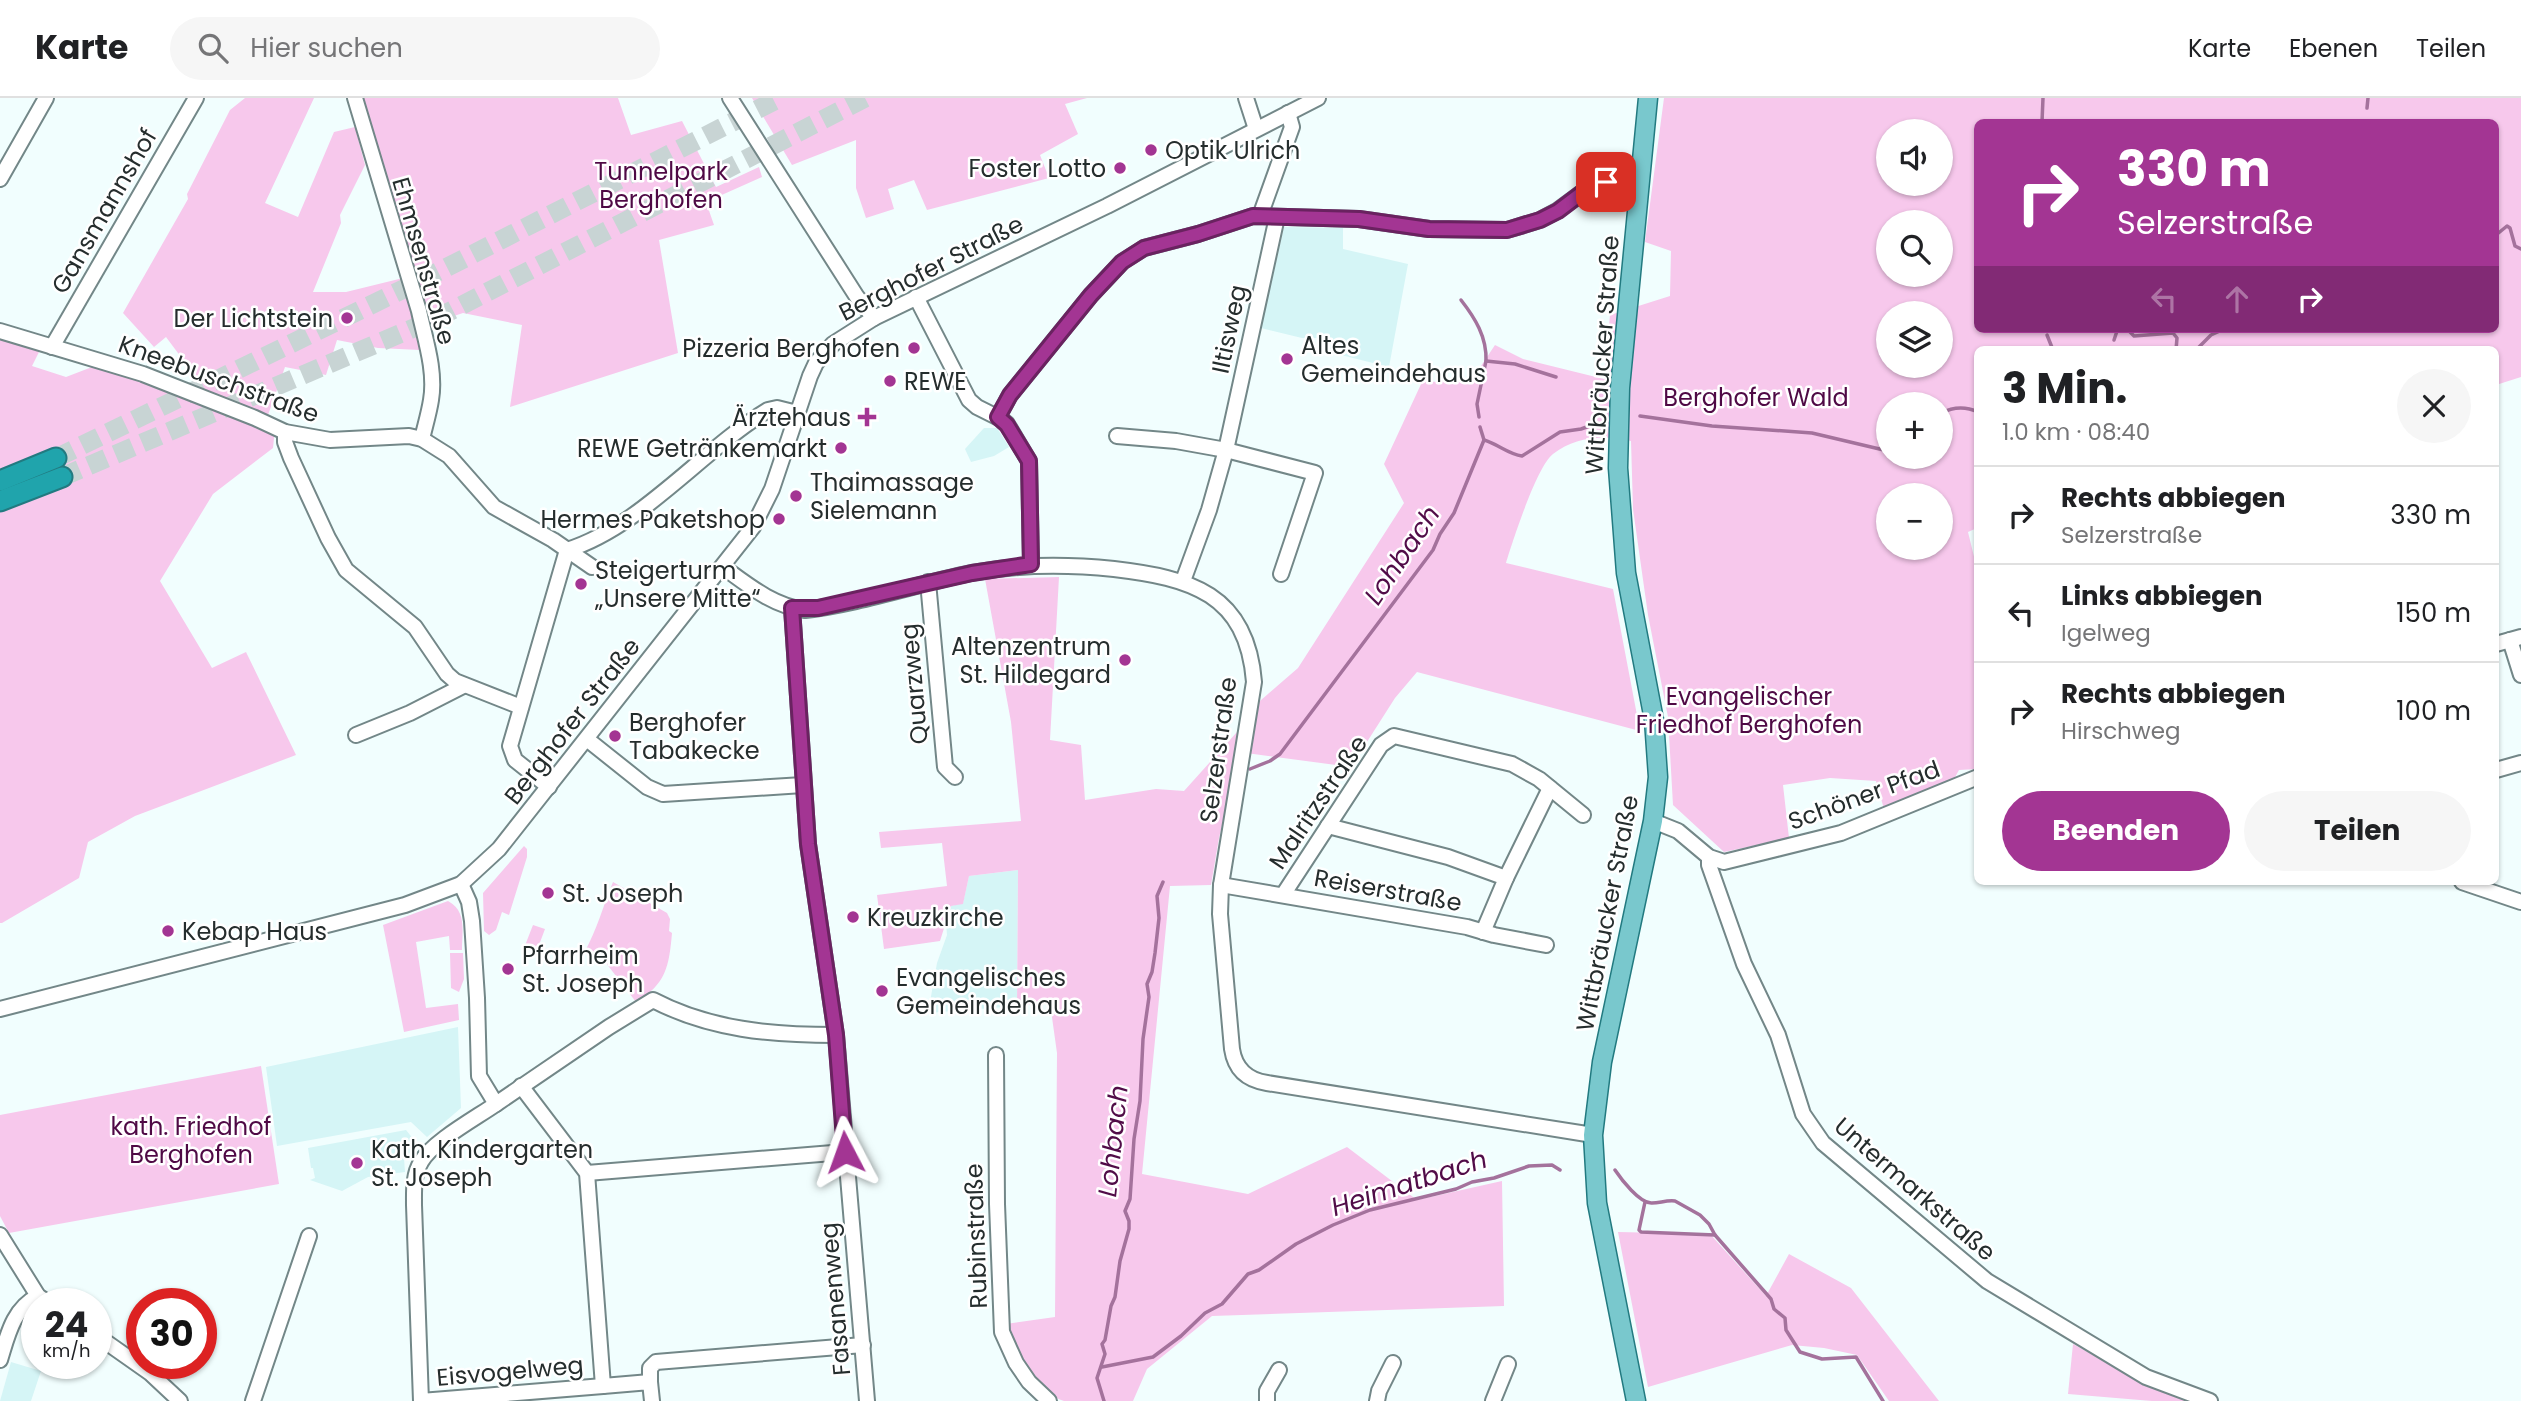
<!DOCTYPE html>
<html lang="de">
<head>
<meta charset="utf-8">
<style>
  :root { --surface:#fff; --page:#f6f6f6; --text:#202124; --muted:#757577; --line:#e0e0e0; --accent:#a33593 }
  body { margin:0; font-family:Poppins,sans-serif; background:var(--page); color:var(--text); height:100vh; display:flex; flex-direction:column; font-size:26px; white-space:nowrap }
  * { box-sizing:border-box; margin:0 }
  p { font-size:23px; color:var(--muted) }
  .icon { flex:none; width:38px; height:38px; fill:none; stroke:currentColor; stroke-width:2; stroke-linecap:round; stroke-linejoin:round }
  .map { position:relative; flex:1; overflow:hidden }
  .panel { position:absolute; left:1974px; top:248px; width:525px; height:539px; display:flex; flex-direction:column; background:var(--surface); border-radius:10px; box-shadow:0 2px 5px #0004 }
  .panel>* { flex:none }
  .guide { position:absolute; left:1974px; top:21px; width:525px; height:214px; border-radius:10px; box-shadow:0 2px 5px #0004; background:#a33593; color:#fff; overflow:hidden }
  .buttons { position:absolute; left:1876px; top:21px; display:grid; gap:14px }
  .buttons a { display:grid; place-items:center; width:77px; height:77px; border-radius:50%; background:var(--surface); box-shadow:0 2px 5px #0004; font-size:35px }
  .speed { position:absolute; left:21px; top:1190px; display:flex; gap:14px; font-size:35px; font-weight:700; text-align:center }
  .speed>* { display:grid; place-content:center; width:91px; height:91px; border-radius:50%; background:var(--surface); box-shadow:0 2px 5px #0004; line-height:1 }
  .speed small { font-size:18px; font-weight:400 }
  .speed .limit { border:10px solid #d22; background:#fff; color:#111 }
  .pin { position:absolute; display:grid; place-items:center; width:60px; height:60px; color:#fff; margin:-30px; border-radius:14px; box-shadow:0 4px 10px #0006 }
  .me { position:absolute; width:77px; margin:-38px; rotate:356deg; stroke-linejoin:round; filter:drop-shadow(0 0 5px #0008) }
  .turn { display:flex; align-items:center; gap:24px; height:147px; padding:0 28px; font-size:32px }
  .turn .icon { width:91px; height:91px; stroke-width:2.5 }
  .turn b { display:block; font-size:49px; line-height:60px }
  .lanes { display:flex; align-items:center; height:66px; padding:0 28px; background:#0003; justify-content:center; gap:35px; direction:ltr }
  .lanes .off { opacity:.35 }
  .round { display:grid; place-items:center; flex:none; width:74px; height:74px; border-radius:37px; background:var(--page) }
  .headline { display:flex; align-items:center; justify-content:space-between; height:119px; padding:0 28px }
  h1 { font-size:42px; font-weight:700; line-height:52px }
  .action { display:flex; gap:14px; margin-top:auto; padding:14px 28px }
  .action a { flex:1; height:80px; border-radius:42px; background:var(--accent); color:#fff; font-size:28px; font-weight:700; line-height:80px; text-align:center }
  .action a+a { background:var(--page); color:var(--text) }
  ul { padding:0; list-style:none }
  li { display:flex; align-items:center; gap:21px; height:98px; padding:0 28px; border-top:2px solid var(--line) }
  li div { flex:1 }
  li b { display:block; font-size:26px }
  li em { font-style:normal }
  header { display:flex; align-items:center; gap:42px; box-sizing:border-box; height:98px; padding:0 35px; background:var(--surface); border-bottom:2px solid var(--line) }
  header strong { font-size:33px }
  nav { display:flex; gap:38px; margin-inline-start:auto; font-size:24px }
  .search { width:490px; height:63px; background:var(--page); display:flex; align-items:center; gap:18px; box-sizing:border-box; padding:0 24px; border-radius:38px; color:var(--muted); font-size:26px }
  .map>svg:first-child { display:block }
  .built { fill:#d5f5f6 }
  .green { fill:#f7c8ec; fill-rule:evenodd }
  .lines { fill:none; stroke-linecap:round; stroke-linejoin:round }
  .stream { stroke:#a4729c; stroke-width:3.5 }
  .highway-tunnel { stroke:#c8d4d4; stroke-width:19; stroke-dasharray:19 10; stroke-linecap:butt }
  .minor-casing { stroke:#738788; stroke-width:18 }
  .major-casing { stroke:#227a80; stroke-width:21 }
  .highway-casing { stroke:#227a80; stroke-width:23 }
  .minor { stroke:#fff; stroke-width:14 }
  .major { stroke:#79c8cd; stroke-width:18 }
  .highway { stroke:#20a4ac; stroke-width:19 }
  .route-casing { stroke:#6a2260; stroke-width:18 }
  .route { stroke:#a33593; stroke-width:12 }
  .poi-dot { fill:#a33593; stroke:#fff; stroke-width:2.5 }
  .labels { text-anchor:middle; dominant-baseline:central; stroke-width:5; stroke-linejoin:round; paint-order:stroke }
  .poi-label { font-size:24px; fill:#252d2d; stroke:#fff; text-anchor:start }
  .park-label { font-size:24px; fill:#4f0945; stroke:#fff }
  .street-label { font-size:24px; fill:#252d2d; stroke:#fff }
  .water-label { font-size:26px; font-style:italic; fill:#510c48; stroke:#fff }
</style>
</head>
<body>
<header>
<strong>Karte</strong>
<div class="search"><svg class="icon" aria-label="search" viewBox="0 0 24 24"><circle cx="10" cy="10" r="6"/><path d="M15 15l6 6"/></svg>Hier suchen</div>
<nav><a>Karte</a><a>Ebenen</a><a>Teilen</a></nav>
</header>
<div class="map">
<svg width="2521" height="1303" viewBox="0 0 2521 1303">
  <rect width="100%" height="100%" fill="#f1fefe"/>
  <!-- built -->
  <g class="built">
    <path d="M1284,129L1343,130V151L1408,166L1389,269L1321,252L1323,240H1302L1261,230Z"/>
    <path d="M984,330H997L1009,349L994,358L971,364L965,351Z"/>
    <path d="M1018,772L1017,908L928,915L937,865L947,837L946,824L951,808L963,805L969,778Z"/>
    <path d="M458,929L461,1010L427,1039L411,1024L277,1048L266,969Z"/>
    <path d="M406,1032L418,1047L404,1060L405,1074L368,1079L342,1093L310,1082L315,1080L313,1070H311L308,1050Z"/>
    <path d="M11,1264L41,1273L31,1303H0Z"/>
  </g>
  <!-- green -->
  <g class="green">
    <path d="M245,0H314L265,105L298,119L334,34L355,29L365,67L340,117L341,125L313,194H346L403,180L420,252L378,250L337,242L326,277L285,269L268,317L257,318L275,331L273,350L213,396L160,483L212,570L246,554L296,657L135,718L88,744L79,780L2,825H0V233L43,246L32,268L66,279L105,264L213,302L166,239L154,249L123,215L188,101L187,96L230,12Z"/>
    <path d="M363,0H618L631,37L682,23L716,89L759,69L762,79L706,104L714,127L659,142L678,255L510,309L522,227L463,215L424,228Z"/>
    <path d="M752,0H1087L1065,6L1078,36L1040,57L1049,80L927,112L914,82L888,91L894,111L866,120L856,90V42L792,67Z"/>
    <path d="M1664,0H2521V279L2496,287V252H1978L1977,430L1968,434L1978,475L1977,671L1959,672L1954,681L1884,711L1876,683L1830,680L1783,687L1789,740L1724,754L1673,707L1668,619L1648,517L1633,411L1631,343C1604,337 1576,338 1553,356C1537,368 1513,442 1506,465L1613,491L1640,633L1417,574L1395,600L1351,669L1246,655L1253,609L1298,570L1404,405L1384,366L1422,284L1471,283L1495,247L1523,261L1604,281L1610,217L1670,198L1671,153L1645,144ZM1978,24H2496V231H1978ZM1888,33H1941V86H1888ZM1888,124H1941V177H1888ZM1888,215H1941V268H1888ZM1888,306H1941V359H1888ZM1888,397H1941V450H1888Z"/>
    <path d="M1059,479L1050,642L1081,647L1085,702L1156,691L1184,693L1246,624L1219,740L1211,787L1170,788L1142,1076L1248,1096L1347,1049L1417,1102L1502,1083L1504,1208L1212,1218L1147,1271L1133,1303H1064C1033,1293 1017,1253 1006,1226L1055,1219L1057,955L1050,905L1017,908L1018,772L969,778L963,806L951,808L940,843L884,851L877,797L947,788L942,745L881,750L879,734L1021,723L1011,624L985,481Z"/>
    <path d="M524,748L527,751V759L509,817L502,814L496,832L489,837L484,833L483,795Z"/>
    <path d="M613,784L667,815L670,821L669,833L672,835C669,869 666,886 636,904L606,865L584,855C597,832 603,808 613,784Z"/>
    <path d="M448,803C467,813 462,833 462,852H450L449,838L416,844L426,910L458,906L459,922L404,934L383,827Z"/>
    <path d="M533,827L545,831L539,847L531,853L524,850Z"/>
    <path d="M450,855H463L464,881L459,894L451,890Z"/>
    <path d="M261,968L279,1086L9,1135L0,1118V1017Z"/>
    <path d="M1618,1134L1710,1136L1766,1198L1789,1156L1851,1190L1939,1303H1889L1857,1257L1824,1250L1792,1247L1648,1289Z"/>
    <path d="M2073,1246L2155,1291L2188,1303H2152L2068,1296Z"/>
  </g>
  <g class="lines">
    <!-- stream -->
    <g class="stream">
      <path d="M2367,10L2368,0"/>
      <path d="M2042,24L2043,0"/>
      <path d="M2496,137L2507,128L2510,130L2515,148L2521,151"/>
      <path d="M1461,202C1475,220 1487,239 1486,263"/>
      <path d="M2127,231L2134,238L2173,235L2177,240L2176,252"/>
      <path d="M2047,237L2053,252"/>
      <path d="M2114,242L2117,233L2121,231"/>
      <path d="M2109,252L2111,250"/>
      <path d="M2196,252L2211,237L2224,231"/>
      <path d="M1941,315C1953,309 1965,308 1978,314"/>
      <path d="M1640,318L1712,328L1812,335L1888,353"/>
      <path d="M1479,319L1477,306L1486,263L1515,266L1556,279"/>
      <path d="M1480,329L1484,342"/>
      <path d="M1250,671L1270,663L1280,656L1433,452L1440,436L1454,415L1484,342C1498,346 1508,356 1522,358L1560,334L1581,331L1598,325"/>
      <path d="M1615,1072C1621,1081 1640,1106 1652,1105C1660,1105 1666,1102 1675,1103L1700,1117L1709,1126L1715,1137L1771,1201L1774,1211L1785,1220L1786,1232L1800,1254L1822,1261L1856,1259L1883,1303"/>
      <path d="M1645,1104L1639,1132L1641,1134L1715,1137"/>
      <path d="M1102,1269L1153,1259L1181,1238L1205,1215L1222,1206L1248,1176L1259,1172L1296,1146L1333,1127L1370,1112L1456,1091L1472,1084L1494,1080L1529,1068L1552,1067L1560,1072"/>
      <path d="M1104,1303L1097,1280L1105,1256L1102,1246L1105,1242L1111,1208L1115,1199L1120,1163L1129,1131V1123L1125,1113L1130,1101L1134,1041L1140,1003L1143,941L1149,899L1147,886L1152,874L1155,855L1159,820L1157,798L1163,784"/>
    </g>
    <!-- highway-tunnel -->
    <g class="highway-tunnel">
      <path d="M56,360L418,184L780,0"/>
      <path d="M62,379L435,221L865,0"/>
    </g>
    <!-- minor casing -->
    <g class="minor-casing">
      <g id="minor">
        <path d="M355,0L419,213C425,241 436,273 431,302C429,315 425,328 422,341"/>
        <path d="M730,0L857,199L874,220"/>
        <path d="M1246,0L1256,31"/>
        <path d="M0,81L46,0"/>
        <path d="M1260,118L1292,29L1288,15"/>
        <path d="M916,199L969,302L977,309L1001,321L1007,326L1029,363L1031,466"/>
        <path d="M0,233L143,276L255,320L285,334L330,342L409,338L422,341L449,358L494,409L553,442L592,469"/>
        <path d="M52,249L196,0"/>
        <path d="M998,319L1010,297L1091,197L1122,164L1144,150L1198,136L1253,118L1359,121L1429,131L1507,132L1540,122L1557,113L1591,88L1607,84L1639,87"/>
        <path d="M285,334V344L291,360L328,440L346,472L415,529L447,576L455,583L521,609"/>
        <path d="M1117,338L1176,343L1226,352L1315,375L1281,476"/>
        <path d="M723,469C748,487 773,508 805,512C858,506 917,486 971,475C1019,466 1065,466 1114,471C1190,480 1247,495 1254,584L1221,787L1220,816L1232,951C1235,971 1247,982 1267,985L1593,1037"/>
        <path d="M1183,483L1209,412L1226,352L1277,119"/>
        <path d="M928,484L945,669L955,679"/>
        <path d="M792,510L808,746L836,937L867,1303"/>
        <path d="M2510,542L2521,577"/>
        <path d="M2496,546L2521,539"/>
        <path d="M356,637L410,615L463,588"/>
        <path d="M588,642L647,689L663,696L803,687"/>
        <path d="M2496,672L2521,665"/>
        <path d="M549,689L515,662L510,648L567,452C641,429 702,352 768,312L777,310L797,315"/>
        <path d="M1653,723L1678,733L1709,759L1724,764L1841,735L1978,679"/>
        <path d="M1328,728L1448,759L1506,780"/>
        <path d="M1709,759V767L1744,866L1778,937L1803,1016L1823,1045L1987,1183L2146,1279L2210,1303"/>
        <path d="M2462,784L2521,804"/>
        <path d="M461,786L469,804L472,823L477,900L479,978L496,1006C476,1020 432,1044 421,1064C413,1077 414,1093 414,1107L421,1303L603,1288"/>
        <path d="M1221,787L1467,829L1494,837L1546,847"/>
        <path d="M1283,797L1381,647L1394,638L1512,666L1539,681L1583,717"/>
        <path d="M1483,834L1506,780L1550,690"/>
        <path d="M0,911L405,807L461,786L499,751L753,429L772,391L810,278L816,265L833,246L874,220L1107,108L1318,0"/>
        <path d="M996,957L997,1106L1002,1234L1016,1265L1029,1284L1049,1303"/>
        <path d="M521,988L587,1075L603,1288L650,1284L652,1303"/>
        <path d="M496,1006L609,929L653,902C710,932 772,937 836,937"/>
        <path d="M587,1075L845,1054"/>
        <path d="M0,1137L38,1198L50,1206"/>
        <path d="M96,1237L150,1275L180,1303"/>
        <path d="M0,1262C8,1236 13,1211 38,1198"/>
        <path d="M650,1284V1270L656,1264L863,1247"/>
        <path d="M253,1303L309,1138"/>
        <path d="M1267,1303V1293L1279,1272"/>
        <path d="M1377,1303L1379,1293L1393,1265"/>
        <path d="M1493,1303L1508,1266"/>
      </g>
    </g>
    <!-- major casing -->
    <g class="major-casing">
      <path id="major" d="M1636,1303L1597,1105L1593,1037L1602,964L1653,723L1658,679L1654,622L1626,475L1618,370L1620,290L1648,0"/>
    </g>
    <!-- highway casing -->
    <g class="highway-casing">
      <g id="highway">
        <path d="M0,383L56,360"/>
        <path d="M0,403L62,379"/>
      </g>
    </g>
    <!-- minor -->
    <use href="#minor" class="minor"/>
    <!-- major -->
    <use href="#major" class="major"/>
    <!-- highway -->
    <use href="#highway" class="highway"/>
  </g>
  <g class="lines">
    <!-- route casing -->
    <g class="route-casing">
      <path id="route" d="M845,1054L836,937L808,746L792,510H818L972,475L1031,466L1029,363L1007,327L998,319L1010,297L1091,197L1122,164L1144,150L1198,136L1253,118L1359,121L1429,131L1507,132L1540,122L1558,113L1591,88L1606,84"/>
    </g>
    <!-- route -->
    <use href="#route" class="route"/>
  </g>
  <!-- markers -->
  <g class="poi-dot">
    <circle cx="1151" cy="52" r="7"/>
    <circle cx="1120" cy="70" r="7"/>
    <circle cx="347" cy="220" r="7"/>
    <circle cx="914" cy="250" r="7"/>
    <circle cx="1287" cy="261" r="7"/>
    <circle cx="890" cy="283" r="7"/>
    <path d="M863.5 308.5h7v7h7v7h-7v7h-7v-7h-7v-7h7z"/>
    <circle cx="841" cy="350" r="7"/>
    <circle cx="796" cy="398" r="7"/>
    <circle cx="779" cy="421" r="7"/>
    <circle cx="581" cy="486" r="7"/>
    <circle cx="1125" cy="562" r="7"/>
    <circle cx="615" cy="638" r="7"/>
    <circle cx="548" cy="795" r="7"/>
    <circle cx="853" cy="819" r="7"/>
    <circle cx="168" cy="833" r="7"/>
    <circle cx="508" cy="871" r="7"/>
    <circle cx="882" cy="893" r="7"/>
    <circle cx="357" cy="1065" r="7"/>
  </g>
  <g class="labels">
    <!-- poi labels -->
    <g class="poi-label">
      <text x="1165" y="52">Optik Ulrich</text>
      <text x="1106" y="70" text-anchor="end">Foster Lotto</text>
      <text x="333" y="220" text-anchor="end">Der Lichtstein</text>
      <text x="1301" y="247">Altes<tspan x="1301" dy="28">Gemeindehaus</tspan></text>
      <text x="900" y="250" text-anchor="end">Pizzeria Berghofen</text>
      <text x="904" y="283">REWE</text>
      <text x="851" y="319" text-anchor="end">Ärztehaus</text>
      <text x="827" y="350" text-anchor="end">REWE Getränkemarkt</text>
      <text x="810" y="384">Thaimassage<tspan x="810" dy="28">Sielemann</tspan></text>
      <text x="765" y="421" text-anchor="end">Hermes Paketshop</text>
      <text x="595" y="472">Steigerturm<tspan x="595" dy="28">„Unsere Mitte“</tspan></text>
      <text x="1111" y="548" text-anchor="end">Altenzentrum<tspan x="1111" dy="28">St. Hildegard</tspan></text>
      <text x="629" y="624">Berghofer<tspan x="629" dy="28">Tabakecke</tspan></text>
      <text x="562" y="795">St. Joseph</text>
      <text x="867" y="819">Kreuzkirche</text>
      <text x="182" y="833">Kebap Haus</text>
      <text x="522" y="857">Pfarrheim<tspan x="522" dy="28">St. Joseph</tspan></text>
      <text x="896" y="879">Evangelisches<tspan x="896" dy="28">Gemeindehaus</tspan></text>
      <text x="371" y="1051">Kath. Kindergarten<tspan x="371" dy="28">St. Joseph</tspan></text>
    </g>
    <!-- park labels -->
    <g class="park-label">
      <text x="661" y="73">Tunnelpark<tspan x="661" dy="28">Berghofen</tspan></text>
      <text x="1756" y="299">Berghofer Wald</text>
      <text x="1749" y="598">Evangelischer<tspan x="1749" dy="28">Friedhof Berghofen</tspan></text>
      <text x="191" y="1028">kath. Friedhof<tspan x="191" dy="28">Berghofen</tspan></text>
    </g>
    <!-- street labels -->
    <g class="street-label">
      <text transform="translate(104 113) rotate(-60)">Gansmannshof</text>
      <text transform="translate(424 163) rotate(74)">Ehmsenstraße</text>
      <text transform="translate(931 170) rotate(-27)">Berghofer Straße</text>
      <text transform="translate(1229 231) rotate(-78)">Iltisweg</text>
      <text transform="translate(1602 257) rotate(-86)">Wittbräucker Straße</text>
      <text transform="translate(219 281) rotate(20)">Kneebuschstraße</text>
      <text transform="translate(914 586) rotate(-95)">Quarzweg</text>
      <text transform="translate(572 623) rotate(-52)">Berghofer Straße</text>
      <text transform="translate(1218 652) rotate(-82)">Selzerstraße</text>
      <text transform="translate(1864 697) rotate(-20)">Schöner Pfad</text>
      <text transform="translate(1318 704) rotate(-56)">Malritzstraße</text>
      <text transform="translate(1388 792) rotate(10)">Reiserstraße</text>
      <text transform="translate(1607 815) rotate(-79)">Wittbräucker Straße</text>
      <text transform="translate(1915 1091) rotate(41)">Untermarkstraße</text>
      <text transform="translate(976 1138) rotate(-92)">Rubinstraße</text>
      <text transform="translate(835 1201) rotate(-95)">Fasanenweg</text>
      <text transform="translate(510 1273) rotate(-5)">Eisvogelweg</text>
    </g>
    <!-- water labels -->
    <g class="water-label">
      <text transform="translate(1402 457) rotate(-56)">Lohbach</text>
      <text transform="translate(1113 1043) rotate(-84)">Lohbach</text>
      <text transform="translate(1409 1085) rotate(-18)">Heimatbach</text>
    </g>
  </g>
</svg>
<div class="buttons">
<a><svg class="icon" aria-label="sound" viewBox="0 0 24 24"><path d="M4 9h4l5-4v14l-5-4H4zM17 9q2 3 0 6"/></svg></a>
<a><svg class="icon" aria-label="search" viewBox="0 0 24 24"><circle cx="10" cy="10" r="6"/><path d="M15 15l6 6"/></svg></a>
<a><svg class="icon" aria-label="layers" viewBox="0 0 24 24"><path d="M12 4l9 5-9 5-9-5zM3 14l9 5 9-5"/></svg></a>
<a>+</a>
<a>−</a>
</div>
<div class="speed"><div>24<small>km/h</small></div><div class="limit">30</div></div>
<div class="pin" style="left:1606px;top:84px;background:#d93025"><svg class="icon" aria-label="arrive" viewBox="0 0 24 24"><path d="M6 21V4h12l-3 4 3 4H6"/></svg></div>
<svg class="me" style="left:845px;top:1054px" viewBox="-20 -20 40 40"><path d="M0-17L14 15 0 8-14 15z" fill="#a33593" stroke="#fff" stroke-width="4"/></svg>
<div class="guide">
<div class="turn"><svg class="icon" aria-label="right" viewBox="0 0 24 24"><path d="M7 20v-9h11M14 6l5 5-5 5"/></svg><div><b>330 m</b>Selzerstraße</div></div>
<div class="lanes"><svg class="icon off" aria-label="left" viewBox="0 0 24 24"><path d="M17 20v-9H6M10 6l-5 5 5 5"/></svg><svg class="icon off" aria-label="ahead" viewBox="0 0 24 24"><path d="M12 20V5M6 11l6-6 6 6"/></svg><svg class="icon" aria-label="right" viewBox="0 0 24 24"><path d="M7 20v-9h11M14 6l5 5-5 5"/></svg></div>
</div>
<section class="panel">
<div class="headline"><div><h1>3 Min.</h1><p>1.0 km · 08:40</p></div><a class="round"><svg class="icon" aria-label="close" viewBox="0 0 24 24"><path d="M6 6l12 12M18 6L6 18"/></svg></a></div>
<ul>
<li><svg class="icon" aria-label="right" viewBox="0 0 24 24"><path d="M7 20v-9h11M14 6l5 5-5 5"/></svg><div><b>Rechts abbiegen</b><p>Selzerstraße</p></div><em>330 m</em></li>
<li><svg class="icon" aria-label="left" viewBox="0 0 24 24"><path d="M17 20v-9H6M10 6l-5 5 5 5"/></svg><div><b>Links abbiegen</b><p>Igelweg</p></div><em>150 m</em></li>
<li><svg class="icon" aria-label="right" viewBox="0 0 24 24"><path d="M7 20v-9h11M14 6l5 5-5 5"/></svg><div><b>Rechts abbiegen</b><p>Hirschweg</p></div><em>100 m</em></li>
</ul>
<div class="action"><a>Beenden</a><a>Teilen</a></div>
</section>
</div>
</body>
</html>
